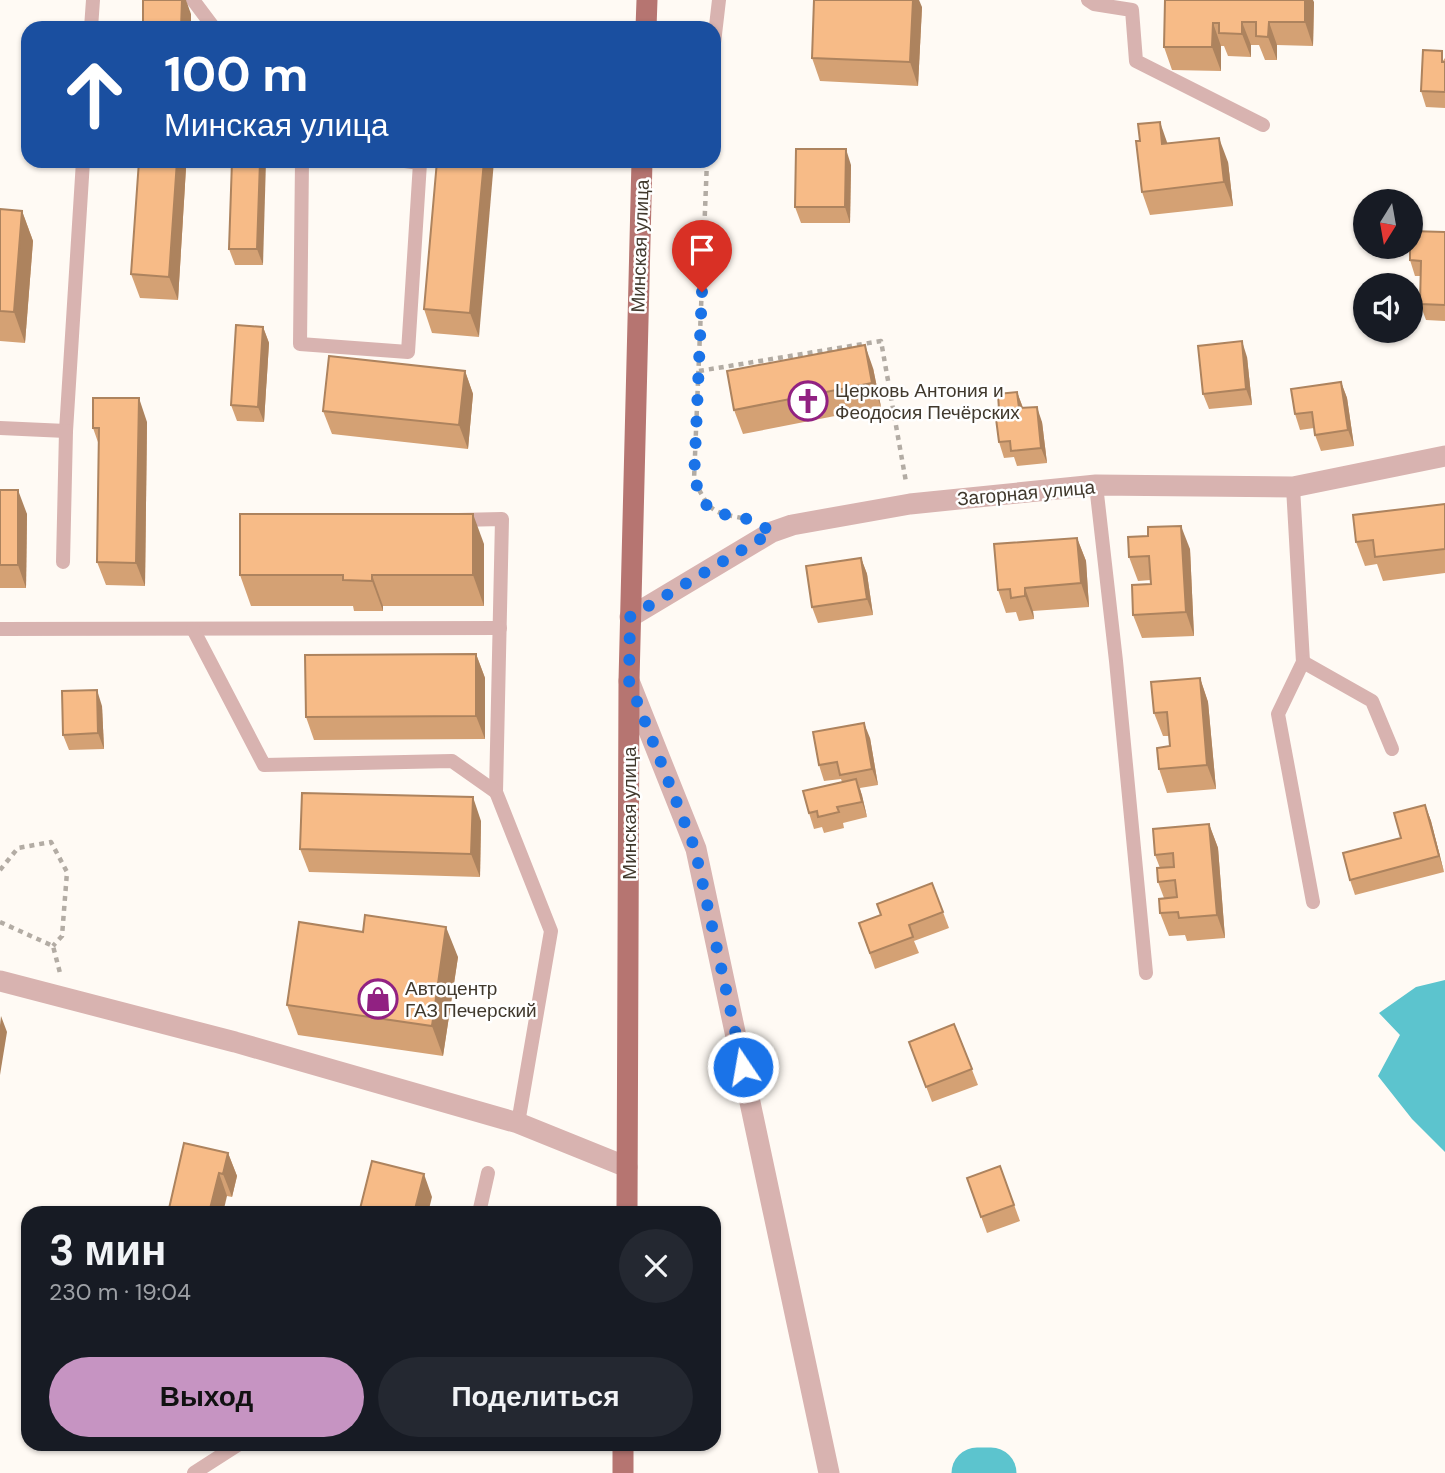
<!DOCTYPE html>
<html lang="ru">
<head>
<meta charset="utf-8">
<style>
  :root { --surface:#171b24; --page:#242831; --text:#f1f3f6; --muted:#9ea1a6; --accent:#c694c2 }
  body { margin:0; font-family:"DM Sans",sans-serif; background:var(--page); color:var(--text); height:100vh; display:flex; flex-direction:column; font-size:26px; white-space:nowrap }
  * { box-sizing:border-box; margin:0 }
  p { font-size:23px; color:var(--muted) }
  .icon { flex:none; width:38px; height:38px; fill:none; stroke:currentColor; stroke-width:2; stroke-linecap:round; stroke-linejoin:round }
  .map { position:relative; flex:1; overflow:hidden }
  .sheet { position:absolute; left:21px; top:1206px; width:700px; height:245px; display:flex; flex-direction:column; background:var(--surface); border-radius:21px; box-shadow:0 2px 5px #0004 }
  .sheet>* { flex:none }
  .banner { position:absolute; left:21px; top:21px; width:700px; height:147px; border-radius:21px; box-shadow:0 2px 5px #0004; background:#1a4fa0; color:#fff; overflow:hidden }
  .needle { width:46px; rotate:191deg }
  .controls { position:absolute; left:1353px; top:189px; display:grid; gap:14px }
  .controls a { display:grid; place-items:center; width:70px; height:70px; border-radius:50%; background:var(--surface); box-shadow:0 2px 5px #0004; font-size:35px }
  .pin { position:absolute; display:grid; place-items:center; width:60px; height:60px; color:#fff; margin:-72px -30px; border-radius:50% 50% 50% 0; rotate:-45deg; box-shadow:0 0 7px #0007 }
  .pin .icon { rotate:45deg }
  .me { position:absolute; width:77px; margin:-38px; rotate:348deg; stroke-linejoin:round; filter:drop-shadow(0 0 5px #0008) }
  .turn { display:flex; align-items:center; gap:24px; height:147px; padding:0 28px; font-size:32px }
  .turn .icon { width:91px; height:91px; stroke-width:2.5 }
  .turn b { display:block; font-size:49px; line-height:60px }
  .round { display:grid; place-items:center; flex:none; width:74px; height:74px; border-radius:37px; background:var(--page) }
  .summary { display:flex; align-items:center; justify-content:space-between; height:119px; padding:0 28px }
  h1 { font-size:42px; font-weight:700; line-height:52px }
  .cta { display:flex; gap:14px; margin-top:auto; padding:14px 28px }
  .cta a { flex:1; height:80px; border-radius:42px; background:var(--accent); color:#111; font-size:28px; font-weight:700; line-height:80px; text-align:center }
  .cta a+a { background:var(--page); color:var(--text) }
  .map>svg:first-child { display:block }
  .water { fill:#5cc4ce }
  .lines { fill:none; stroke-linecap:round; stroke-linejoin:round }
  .river { stroke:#5cc4ce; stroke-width:51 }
  .path { stroke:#b3aca4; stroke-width:4.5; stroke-dasharray:5 5; stroke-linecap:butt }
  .service { stroke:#d8b3b0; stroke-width:14 }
  .minor { stroke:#d8b3b0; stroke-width:21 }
  .primary { stroke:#b67571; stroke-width:21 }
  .wall { fill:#d4a174 }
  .shaded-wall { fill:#ad835e }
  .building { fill:#f7bb87; stroke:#ad835e; stroke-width:2 }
  .route { stroke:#1a73e8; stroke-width:12; stroke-dasharray:0 21.6 }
  .labels { text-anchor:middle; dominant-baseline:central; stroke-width:5; stroke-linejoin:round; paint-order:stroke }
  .street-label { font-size:19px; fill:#41392d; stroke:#fff }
  .poi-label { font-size:19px; fill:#41392d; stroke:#fff; text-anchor:start }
</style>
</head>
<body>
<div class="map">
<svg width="1445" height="1473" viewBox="0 0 1445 1473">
  <rect width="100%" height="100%" fill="#fffaf4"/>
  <!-- water -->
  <path class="water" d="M1445,980V1152L1412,1119L1378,1076L1400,1035L1379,1013L1416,987Z"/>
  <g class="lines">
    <!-- river -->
    <path class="river" d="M977,1473H991"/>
    <!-- path -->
    <g class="path">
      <path d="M707,161L694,480C711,513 711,512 747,519"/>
      <path d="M699,371L881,341L906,482"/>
      <path d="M0,870L18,848L51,842L67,872L62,936L53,946"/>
      <path d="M0,922L53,946L60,973"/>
    </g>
    <!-- service -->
    <g class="service">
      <path d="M193,0L214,28"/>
      <path d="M1088,0L1094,4L1132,10L1136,61L1263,125"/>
      <path d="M91,28L93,0"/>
      <path d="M714,43L719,0"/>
      <path d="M302,161L300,344L408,352L420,163L405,161"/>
      <path d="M0,428L66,431L83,161"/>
      <path d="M1096,485L1116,661L1146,973"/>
      <path d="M1293,487L1303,662L1278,714L1313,902"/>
      <path d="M458,520L502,519L496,792L551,931L518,1123"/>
      <path d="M63,562L66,431"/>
      <path d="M0,629L500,628"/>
      <path d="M193,629L264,765L452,761L496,792"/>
      <path d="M1303,662L1372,701L1392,749"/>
      <path d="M479,1213L488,1173"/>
      <path d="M194,1473L239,1444"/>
    </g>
    <!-- minor -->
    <g class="minor">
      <path d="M630,617L772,532L792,525L910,504L1096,485L1293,487L1445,456"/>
      <path d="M629,681L696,849L829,1473"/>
      <path d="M0,981L235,1042L518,1123L627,1167"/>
    </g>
    <!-- primary -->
    <g class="primary">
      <path d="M646,28L647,0"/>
      <path d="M627,1213L629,681L642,161"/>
      <path d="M623,1473V1444"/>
    </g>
  </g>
  <!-- wall -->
  <g class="wall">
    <path d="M1165,0L1314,2L1313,46L1277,45V60H1265L1259,45H1251V57L1228,56L1224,46H1221V71L1172,70L1164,47Z"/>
    <path d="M922,7L918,86L820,81L812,58Z"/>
    <path d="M1445,58V108L1426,107L1421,91Z"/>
    <path d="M1168,144L1228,162L1233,206L1150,215L1142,192Z"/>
    <path d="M139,161H184L186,168L178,300L140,298L131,274Z"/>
    <path d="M232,161L263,265H235L229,249Z"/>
    <path d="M437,161L479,337L432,333L424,309Z"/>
    <path d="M851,165L850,223H801L795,207Z"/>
    <path d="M0,209L22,211L33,241L25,343L0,341Z"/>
    <path d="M1445,232V321L1426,320L1420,304L1421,276H1415L1410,260Z"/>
    <path d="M263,327L269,343L264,422L237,421L231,405Z"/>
    <path d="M1247,357L1252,405L1209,409L1203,394Z"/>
    <path d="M873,368L881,407L743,434L734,410Z"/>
    <path d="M465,371L473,394L468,449L332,434L323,411Z"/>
    <path d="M1341,382L1347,398L1354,446L1321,451L1315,435L1314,428L1300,430L1295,414Z"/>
    <path d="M1017,392L1023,408L1042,422L1047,463L1017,466L1014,457L1004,458L999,442V410Z"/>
    <path d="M147,422L145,586L106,585L97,562L99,445L93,428Z"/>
    <path d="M0,490L27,514L26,588H0Z"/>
    <path d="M1445,504V573L1383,581L1377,564L1365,566L1356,542Z"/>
    <path d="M1077,538L1086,561L1089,607L1033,611L1034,619L1019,621L1016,612L1006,613L998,590Z"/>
    <path d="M484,544V606H383V611H354L353,606H251L240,575Z"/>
    <path d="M1190,549L1194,636L1142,638L1133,615L1151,584V580L1138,581L1129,557Z"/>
    <path d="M861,558L867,574L873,615L818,623L812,607Z"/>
    <path d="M476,654L485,678V739L314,740L306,717Z"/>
    <path d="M1200,678L1208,702L1216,789L1167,793L1159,769L1170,746L1169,736H1163L1154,713Z"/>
    <path d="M102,706L104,749L69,750L63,735Z"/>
    <path d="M870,738L878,785L860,788L867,817L843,823L844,828L824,833L822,827L814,829L809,813L842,782L841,779L824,781L819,765Z"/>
    <path d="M1425,805L1431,821L1444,872L1355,895L1350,880L1401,838Z"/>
    <path d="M481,821L480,877L309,872L300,849Z"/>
    <path d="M1209,824L1218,848L1225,938L1187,941L1185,935L1169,936L1160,913L1164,898L1158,882L1160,868L1155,855Z"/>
    <path d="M932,883L949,928L914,941L919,953L875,969L859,923L881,915Z"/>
    <path d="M363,932L458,957L443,1056L298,1035L287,1005Z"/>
    <path d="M954,1024L978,1085L932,1102L909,1042Z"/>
    <path d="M228,1153L237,1176L232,1197L227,1196L168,1213Z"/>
    <path d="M1000,1166L1020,1221L987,1233L967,1178Z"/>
  </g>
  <!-- shaded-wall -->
  <g class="shaded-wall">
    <path d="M182,0H186L191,14V28H181Z"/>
    <path d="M913,0H919L922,7L918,86L910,62Z"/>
    <path d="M1305,0H1313L1314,2L1313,46L1305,22Z"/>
    <path d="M1242,22L1251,45V57L1242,34Z"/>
    <path d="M1269,22L1277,45V60L1268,37Z"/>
    <path d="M1213,23L1221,46V71L1212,47Z"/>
    <path d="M1160,122L1168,145L1162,144Z"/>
    <path d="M1219,138L1228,162L1233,206L1224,182Z"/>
    <path d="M846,149L851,165L850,223L845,207Z"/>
    <path d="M177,161H184L186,168L178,300L169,277Z"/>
    <path d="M260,161H266L263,265L257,249Z"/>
    <path d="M484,161H494L479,337L470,313Z"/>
    <path d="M22,211L33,241L25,343L14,312Z"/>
    <path d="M263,327L269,343L264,422L258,407Z"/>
    <path d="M1242,341L1247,357L1252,405L1246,389Z"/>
    <path d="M865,345L873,368L881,407L872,383Z"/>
    <path d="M465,371L473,394L468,449L459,425Z"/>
    <path d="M1341,382L1347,398L1354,446L1348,430Z"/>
    <path d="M1017,392L1023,408H1019Z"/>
    <path d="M139,398L147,422L145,586L136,563Z"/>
    <path d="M1037,407L1042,422L1047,463L1041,448Z"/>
    <path d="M18,490L27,514L26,588L18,565Z"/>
    <path d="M473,514L484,544V606L473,575Z"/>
    <path d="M1181,526L1190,549L1194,636L1186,612Z"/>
    <path d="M1077,538L1086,561L1089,607L1081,583Z"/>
    <path d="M861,558L867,574L873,615L867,599Z"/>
    <path d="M372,575L383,606V611L372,581Z"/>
    <path d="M1025,588L1033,611L1034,619L1025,596Z"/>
    <path d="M476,654L485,678V739L476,716Z"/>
    <path d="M1200,678L1208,702L1216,789L1207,765Z"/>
    <path d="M97,690L102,706L104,749L98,733Z"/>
    <path d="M864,723L870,738L878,785L872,769Z"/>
    <path d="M856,779L862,795L867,817L862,802Z"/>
    <path d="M473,797L481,821L480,877L471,854Z"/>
    <path d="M1425,805L1431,821L1444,872L1439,856Z"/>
    <path d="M1209,824L1218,848L1225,938L1217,915Z"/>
    <path d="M446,927L458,957L443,1056L432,1026Z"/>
    <path d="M1,1016L7,1032L0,1075V1025Z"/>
    <path d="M228,1153L237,1176L232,1197L223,1174Z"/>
    <path d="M219,1173L227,1196L223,1213H209Z"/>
    <path d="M424,1174L432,1197L428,1213H414Z"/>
  </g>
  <!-- building -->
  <g class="building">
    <path d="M143,0H182L181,28H143Z"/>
    <path d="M814,0H913L910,62L812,58Z"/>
    <path d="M1165,0H1305V22H1269L1268,37L1256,36V22H1242V34L1219,33V23H1213L1212,47H1164Z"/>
    <path d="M1423,50L1442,51V62H1445V92L1421,91Z"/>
    <path d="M1160,122L1162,144L1219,138L1224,182L1142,192L1136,141H1140L1138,124Z"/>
    <path d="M796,149H846L845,207H795Z"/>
    <path d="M139,161H177L169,277L131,274Z"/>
    <path d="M232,161H260L257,249H229Z"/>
    <path d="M437,161H484L470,313L424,309Z"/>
    <path d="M0,209L22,211L14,312L0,311Z"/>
    <path d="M1410,231L1445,232V305L1420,304L1421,261L1410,260Z"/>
    <path d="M236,325L263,327L258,407L231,405Z"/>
    <path d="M1242,341L1246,389L1203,394L1198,346Z"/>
    <path d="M865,345L872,383L734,410L727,371Z"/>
    <path d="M329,356L465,371L459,425L323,411Z"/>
    <path d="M1341,382L1348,430L1315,435L1312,412L1295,414L1291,389Z"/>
    <path d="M1017,392L1019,408L1037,407L1041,448L1011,451L1010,441L999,442L995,411L999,410L998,394Z"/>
    <path d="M93,398H139L136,563L97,562L99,428H93Z"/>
    <rect x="0" y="490" width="18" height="75"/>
    <path d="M1445,504V549L1375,557L1373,540L1356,542L1353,515Z"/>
    <path d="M240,514H473V575H372V581L343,580V575H240Z"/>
    <path d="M1181,526L1186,612L1133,615L1132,585L1151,584L1149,556L1129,557L1128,537L1148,536V527Z"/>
    <path d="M1077,538L1081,583L1025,588V596L1011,598L1010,589L998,590L994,544Z"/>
    <path d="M861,558L867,599L812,607L806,566Z"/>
    <path d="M476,654V716L306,717L305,655Z"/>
    <path d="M1200,678L1207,765L1159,769L1157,748L1170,746L1167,712L1154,713L1151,682Z"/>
    <path d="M97,690L98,733L63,735L62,691Z"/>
    <path d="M864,723L872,769L840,775L837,762L819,765L813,732Z"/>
    <path d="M856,779L862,802L837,807L839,812L818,817L817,811L809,813L803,791Z"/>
    <path d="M302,793L473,797L471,854L300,849Z"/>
    <path d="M1425,805L1439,856L1350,880L1343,853L1401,838L1394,813Z"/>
    <path d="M1209,824L1217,915L1179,918L1178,912L1160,913L1159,899L1177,897L1175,880L1158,882L1157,868L1174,867L1173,853L1155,855L1153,829Z"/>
    <path d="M932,883L943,912L909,925L913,937L870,953L859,923L881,915L877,904Z"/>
    <path d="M365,915L446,927L432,1026L287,1005L299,922L363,932Z"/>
    <path d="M954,1024L972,1069L926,1087L909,1042Z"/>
    <path d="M184,1143L228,1153L223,1174L219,1173L209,1213H168Z"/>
    <path d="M372,1161L424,1174L414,1213H359Z"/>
    <path d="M1000,1166L1014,1205L981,1217L967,1178Z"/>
  </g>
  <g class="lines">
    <!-- route -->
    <path class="route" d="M702,292L694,480L707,506L717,513L752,520L772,532L630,617L629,681L695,849L743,1067"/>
  </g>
  <!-- icons -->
  <defs>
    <g id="church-ring" transform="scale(2.0125)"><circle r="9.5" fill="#fff" stroke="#912182" stroke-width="1.5"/><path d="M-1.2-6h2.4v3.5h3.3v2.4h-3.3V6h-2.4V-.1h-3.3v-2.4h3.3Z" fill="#912182"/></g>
    <g id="shop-ring" transform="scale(2.0125)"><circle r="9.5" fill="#fff" stroke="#912182" stroke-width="1.5"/><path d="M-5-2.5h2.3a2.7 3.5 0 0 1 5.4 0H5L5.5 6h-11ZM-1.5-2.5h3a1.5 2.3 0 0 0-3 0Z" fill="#912182"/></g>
  </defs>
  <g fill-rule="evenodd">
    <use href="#church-ring" x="808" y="401"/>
    <use href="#shop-ring" x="378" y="999"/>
  </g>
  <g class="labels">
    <!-- street labels -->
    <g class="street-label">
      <text transform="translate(640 246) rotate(-88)">Минская улица</text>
      <text transform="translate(1026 493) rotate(-5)">Загорная улица</text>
      <text transform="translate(629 813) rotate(-90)">Минская улица</text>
    </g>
    <!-- poi labels -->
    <g class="poi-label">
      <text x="835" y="390">Церковь Антония и<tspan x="835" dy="22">Феодосия Печёрских</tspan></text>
      <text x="405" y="988">Автоцентр<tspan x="405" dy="22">ГАЗ Печерский</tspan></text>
    </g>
  </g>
</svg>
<div class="controls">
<a><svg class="needle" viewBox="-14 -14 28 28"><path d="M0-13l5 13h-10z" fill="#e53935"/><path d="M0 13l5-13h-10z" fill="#9ea1a6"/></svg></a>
<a><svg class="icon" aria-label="sound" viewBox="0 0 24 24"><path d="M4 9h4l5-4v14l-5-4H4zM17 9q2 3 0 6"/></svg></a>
</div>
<div class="pin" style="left:702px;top:292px;background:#d93025"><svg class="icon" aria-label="arrive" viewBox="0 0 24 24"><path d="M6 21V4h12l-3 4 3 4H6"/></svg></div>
<svg class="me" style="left:743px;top:1067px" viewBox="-20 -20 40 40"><circle r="17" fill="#1a73e8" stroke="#fff" stroke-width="3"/><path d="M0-11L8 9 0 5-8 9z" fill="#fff"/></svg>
<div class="banner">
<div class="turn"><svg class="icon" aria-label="ahead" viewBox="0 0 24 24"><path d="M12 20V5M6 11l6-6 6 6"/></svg><div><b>100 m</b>Минская улица</div></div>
</div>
<section class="sheet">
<div class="summary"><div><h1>3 мин</h1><p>230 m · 19:04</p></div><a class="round"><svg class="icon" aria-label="close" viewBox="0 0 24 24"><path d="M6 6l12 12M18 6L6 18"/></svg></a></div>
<div class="cta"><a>Выход</a><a>Поделиться</a></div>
</section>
</div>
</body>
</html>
